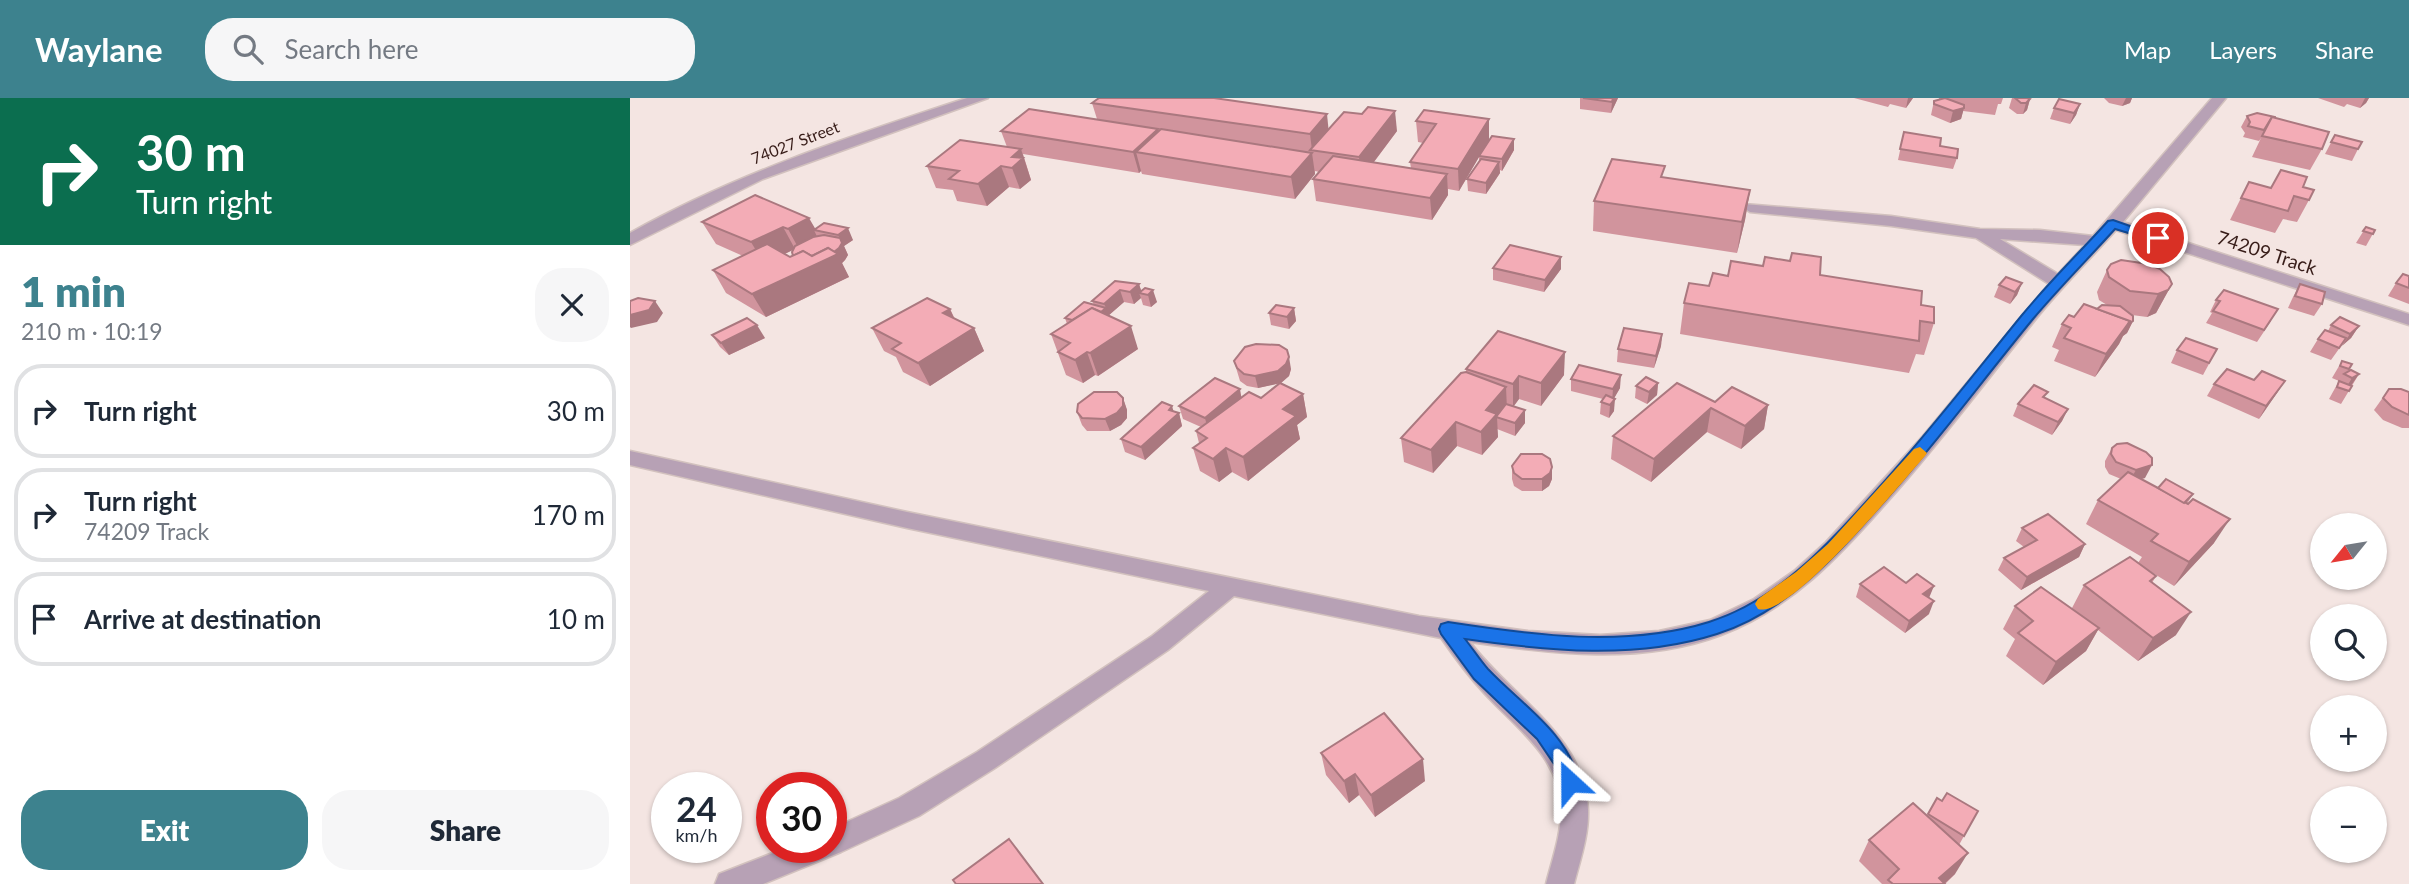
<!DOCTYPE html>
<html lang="en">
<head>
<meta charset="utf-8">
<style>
  :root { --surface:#fff; --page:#f6f6f7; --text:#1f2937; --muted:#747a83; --line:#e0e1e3; --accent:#3d828e }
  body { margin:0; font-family:Lato,sans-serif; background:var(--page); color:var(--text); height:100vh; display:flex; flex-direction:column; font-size:26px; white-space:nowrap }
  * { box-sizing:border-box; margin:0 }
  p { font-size:23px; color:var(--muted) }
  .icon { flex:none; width:38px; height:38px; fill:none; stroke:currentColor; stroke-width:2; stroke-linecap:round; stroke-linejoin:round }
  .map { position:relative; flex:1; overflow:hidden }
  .details { display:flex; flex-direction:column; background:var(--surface); width:630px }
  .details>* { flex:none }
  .guide { background:#0b6e4f; color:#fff; overflow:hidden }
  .needle { width:46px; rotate:240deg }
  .tools { position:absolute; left:1680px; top:415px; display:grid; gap:14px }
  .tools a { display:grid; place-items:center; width:77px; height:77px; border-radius:50%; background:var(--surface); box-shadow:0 2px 5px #0004; font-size:35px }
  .speed { position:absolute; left:21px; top:674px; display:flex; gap:14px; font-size:35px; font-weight:700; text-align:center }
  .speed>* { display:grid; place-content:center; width:91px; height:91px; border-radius:50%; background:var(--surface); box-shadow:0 2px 5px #0004; line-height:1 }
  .speed small { font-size:18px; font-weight:400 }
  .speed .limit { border:10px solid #d22; background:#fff; color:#111 }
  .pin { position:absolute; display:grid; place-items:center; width:60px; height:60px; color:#fff; margin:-30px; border:4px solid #fff; border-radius:50%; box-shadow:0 2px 7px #0007 }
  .me { position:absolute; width:77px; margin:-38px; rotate:336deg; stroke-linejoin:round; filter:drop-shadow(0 0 5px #0008) }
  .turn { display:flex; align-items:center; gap:24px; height:147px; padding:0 21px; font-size:32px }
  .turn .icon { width:91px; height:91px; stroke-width:2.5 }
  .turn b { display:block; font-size:49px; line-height:60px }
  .round { display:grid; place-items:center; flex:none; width:74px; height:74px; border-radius:28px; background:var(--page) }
  .headline { display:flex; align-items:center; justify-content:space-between; height:119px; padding:0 21px }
  h1 { font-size:42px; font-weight:800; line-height:52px; color:var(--accent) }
  .cta { display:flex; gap:14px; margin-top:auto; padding:14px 21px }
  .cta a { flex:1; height:80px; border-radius:28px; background:var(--accent); color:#fff; font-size:28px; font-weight:800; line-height:80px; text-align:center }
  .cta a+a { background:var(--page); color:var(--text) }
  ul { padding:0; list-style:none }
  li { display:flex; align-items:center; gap:21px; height:94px; margin:0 14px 10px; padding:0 7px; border:4px solid var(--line); border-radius:28px }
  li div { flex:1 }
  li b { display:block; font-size:26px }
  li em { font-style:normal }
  header { display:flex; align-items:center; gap:42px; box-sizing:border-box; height:98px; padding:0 35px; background:var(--accent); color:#fff }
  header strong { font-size:33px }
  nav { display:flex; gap:38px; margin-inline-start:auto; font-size:24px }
  .search { width:490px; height:63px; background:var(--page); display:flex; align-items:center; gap:18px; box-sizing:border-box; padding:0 24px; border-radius:28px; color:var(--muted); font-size:26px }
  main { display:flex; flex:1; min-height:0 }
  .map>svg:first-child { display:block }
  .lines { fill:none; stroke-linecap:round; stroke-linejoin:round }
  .minor-casing { stroke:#d2c1be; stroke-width:3 }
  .minor { fill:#b7a1b5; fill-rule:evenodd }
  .wall { fill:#d1949d; fill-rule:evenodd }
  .shaded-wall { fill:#aa787f }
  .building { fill:#f3acb6; stroke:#aa787f; stroke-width:2 }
  .route { fill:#1a73e8; stroke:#114b97; stroke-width:2 }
  .slow { fill:#f59e0b }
  .labels { text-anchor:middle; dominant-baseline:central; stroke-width:5; stroke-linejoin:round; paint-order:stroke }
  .far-street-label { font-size:16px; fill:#371c18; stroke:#f4e5e2 }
  .street-label { font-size:19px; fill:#371c18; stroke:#f4e5e2 }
</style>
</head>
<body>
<header>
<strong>Waylane</strong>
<div class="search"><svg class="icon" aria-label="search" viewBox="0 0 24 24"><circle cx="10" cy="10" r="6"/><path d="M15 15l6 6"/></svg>Search here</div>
<nav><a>Map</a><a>Layers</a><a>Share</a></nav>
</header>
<main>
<section class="details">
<div class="guide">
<div class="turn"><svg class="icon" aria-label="right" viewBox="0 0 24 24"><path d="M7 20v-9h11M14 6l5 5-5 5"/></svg><div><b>30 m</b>Turn right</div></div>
</div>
<div class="headline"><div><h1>1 min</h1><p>210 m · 10:19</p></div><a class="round"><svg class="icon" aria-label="close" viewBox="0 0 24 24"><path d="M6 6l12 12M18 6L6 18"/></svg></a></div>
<ul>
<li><svg class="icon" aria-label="right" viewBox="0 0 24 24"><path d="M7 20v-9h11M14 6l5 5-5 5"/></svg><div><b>Turn right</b></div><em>30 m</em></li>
<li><svg class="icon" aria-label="right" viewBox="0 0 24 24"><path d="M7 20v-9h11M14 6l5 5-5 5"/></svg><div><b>Turn right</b><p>74209 Track</p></div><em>170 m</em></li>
<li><svg class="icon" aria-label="arrive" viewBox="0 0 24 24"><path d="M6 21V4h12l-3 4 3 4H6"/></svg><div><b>Arrive at destination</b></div><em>10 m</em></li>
</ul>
<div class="cta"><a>Exit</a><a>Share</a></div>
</section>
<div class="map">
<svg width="1779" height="786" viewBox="0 0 1779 786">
  <rect width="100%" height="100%" fill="#f4e5e2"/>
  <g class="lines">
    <!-- minor casing -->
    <g class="minor-casing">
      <g id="minor">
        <path d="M337,0H358L133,81L0,147V135C107,75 221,38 337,0Z"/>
        <path d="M1582,0H1596L1493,124L1779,216V227L1486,132C1459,162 1430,191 1405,222C1356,283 1310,345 1258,403C1210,458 1161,511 1091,537C1012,567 922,556 840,544C880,598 956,638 958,712C959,737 950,762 944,786H916C922,762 931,738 931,712C931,660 886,630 854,595C838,578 824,559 811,540L604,498L538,552L365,670L289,718L211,754L133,786H85L89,776L158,749H201V731L269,700L347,654L522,538L579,493L277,430L0,367V353L277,414L789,518L898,533L970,537L1029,533L1080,522L1124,501L1164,473L1196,444L1293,338L1419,186L1346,140L1261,128L1120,114L1112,109L1114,106L1261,118L1350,131L1410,132L1463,138ZM1370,141L1455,147L1428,176Z"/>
      </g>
    </g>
    <!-- minor -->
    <use href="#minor" class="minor"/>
  </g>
  <!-- wall -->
  <g class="wall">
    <path d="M950,0H988L981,15L950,11Z"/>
    <path d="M1224,0H1283L1276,10L1260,6L1258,9Z"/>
    <path d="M1309,0H1373L1371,6H1368L1365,17L1333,13L1331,21L1320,25L1301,17L1304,3L1309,2Z"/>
    <path d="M1382,0H1397L1400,1L1397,12L1393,16H1387L1379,10Z"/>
    <path d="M1474,0H1502L1500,5L1492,8L1479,5Z"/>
    <path d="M1688,0H1739L1736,5L1730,10L1717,6L1714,9Z"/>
    <path d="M462,5L699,31L767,33L744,64L781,70L780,64L793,45L788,44L786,23L859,21V42L884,41V52L872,73L870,72V75L856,96L838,93L837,81L849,63V59L829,93L818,91V97L802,122L686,103L683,81L689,74L685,73V76L665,101L512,76L511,73L509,75L393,56L401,82L390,91L379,89L357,108L327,103L323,92L306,90L297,68L377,49L371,33L467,21Z"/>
    <path d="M1450,6L1446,17L1440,26L1420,21L1424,10Z"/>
    <path d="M1617,18L1692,51L1680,72L1622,59L1631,40L1629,43L1613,39L1615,35L1611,29Z"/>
    <path d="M1274,34L1310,48L1327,60L1323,71L1268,62Z"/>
    <path d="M1705,37L1728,51L1722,63L1695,56Z"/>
    <path d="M1034,80L1120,92L1115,122L1107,155L963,133L964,103Z"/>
    <path d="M1619,84L1641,90L1673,89L1679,102L1667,124L1653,121L1645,135L1600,122Z"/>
    <path d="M72,124L185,131L194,125L223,142L214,148L218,157L215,162L212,165L219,179L136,219L96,195L83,172L113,158L86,146ZM162,152L163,158L160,159L154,156Z"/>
    <path d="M1736,129L1745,132L1736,148L1726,145Z"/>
    <path d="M931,159V171L914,194L863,182V170Z"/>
    <path d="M1477,172L1542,186L1526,215L1517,219L1502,217L1503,223L1497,235L1493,238L1489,246L1465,279L1424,263L1429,252L1422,249L1432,226L1444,219L1477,207L1469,202L1467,194Z"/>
    <path d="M1190,177L1291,207L1304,225L1294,257L1286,256L1279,275L1050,236L1054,205L1098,178Z"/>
    <path d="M1779,178V206L1758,198L1766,185Z"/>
    <path d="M485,183L509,186L511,193L515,190L527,204L521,209L513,207L511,200L504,206L494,204L479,217L508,251L468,278L465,277L453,285L436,277L421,236L437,226L435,220L464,207L462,203Z"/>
    <path d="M1392,185L1387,197L1380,206L1364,199L1369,187Z"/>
    <path d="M1670,186L1692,206L1684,218L1658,210L1663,199Z"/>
    <path d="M1586,202L1641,223L1627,244L1576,225L1582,215L1580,214Z"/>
    <path d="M664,210L666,223L659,231L641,227L639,215Z"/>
    <path d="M320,211L325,221L344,230L354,253L300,288L273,274L266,259L254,253L242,230Z"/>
    <path d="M1701,227L1729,228L1721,240L1711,248L1701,262L1680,254L1688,241L1698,233Z"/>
    <path d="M1032,236L1031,248L1024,270L987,264L988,251Z"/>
    <path d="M82,237L135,240L99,257L90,249Z"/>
    <path d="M1587,251L1573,277L1541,265L1547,252Z"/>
    <path d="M604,263L661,271L659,278L651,285L673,296L677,319L667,327L670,341L618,383L602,374L589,384L570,373L563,350L569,345L566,333L571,329L553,321L549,308L612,300H631L650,285L628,290L617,288L610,283Z"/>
    <path d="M1712,263L1722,266L1718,274L1729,276L1711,306L1699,301L1709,283L1702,280Z"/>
    <path d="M836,271L934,277L911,308L889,301L884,308L895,325L885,338L867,331L868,339L852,357L827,348L803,375L774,364L771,340L836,274Z"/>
    <path d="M941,281L990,290L984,300V313L979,320L970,316L971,304L973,301L941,293Z"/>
    <path d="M1624,282L1655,283L1629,321L1577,298L1584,286Z"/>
    <path d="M1028,285L1027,297L1017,306L1005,300L1006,288Z"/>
    <path d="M1759,291L1779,294V330H1772L1753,322L1744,312Z"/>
    <path d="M493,300L497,312V320L491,327L480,333H457L452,327L447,314Z"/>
    <path d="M1415,300L1438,311L1432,323L1422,337L1383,318L1388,306Z"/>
    <path d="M1085,304L1138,307L1134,331L1111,351L1077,334L1021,384L981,361L983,338Z"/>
    <path d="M544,313L549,315L552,328L515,362L495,354L491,341Z"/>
    <path d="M1482,350L1515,380L1511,381L1528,390L1563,396L1557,406L1584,445L1544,488L1518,472L1526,478L1522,485L1546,537L1508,563L1468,532L1456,553L1413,587L1376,558L1385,541L1373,531L1385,508L1442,510L1454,487L1508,465L1512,459L1456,426L1468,402L1491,381L1479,376L1475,369V363Z"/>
    <path d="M882,368L922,369V381L919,388L912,393H892L884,388L882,381Z"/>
    <path d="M1392,430L1455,446L1449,459L1391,492L1368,472L1374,460L1394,449L1386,443Z"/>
    <path d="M1276,485L1299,500V516L1275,535L1226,499L1230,486Z"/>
    <path d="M691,655L795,683L745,719L729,697L719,705L696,677Z"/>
    <path d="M1307,700L1334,738L1329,747L1325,776L1315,786H1252L1229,763L1239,742L1297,718Z"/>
  </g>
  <!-- shaded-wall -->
  <g class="shaded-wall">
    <path d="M983,0H988L981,15L982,4Z"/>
    <path d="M1278,0H1283L1276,10Z"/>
    <path d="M1496,0H1502L1500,5L1492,8Z"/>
    <path d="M1735,0H1739L1736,5L1730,10Z"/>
    <path d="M1400,1L1397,12L1393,16L1396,5Z"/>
    <path d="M1450,6L1446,17L1440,26L1444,15Z"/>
    <path d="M1334,10L1331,21L1320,25L1323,13Z"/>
    <path d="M765,13L767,33L731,81L729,59Z"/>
    <path d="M697,16L699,36L682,52L680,36Z"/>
    <path d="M859,21V42L829,93L828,71Z"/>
    <path d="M528,31L533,52L506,54L511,73L509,75L503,54Z"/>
    <path d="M884,41V52L872,73V61Z"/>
    <path d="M391,51L401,82L390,91L382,70V59Z"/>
    <path d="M682,55L685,76L665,101L661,79Z"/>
    <path d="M869,64L870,75L856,96V85Z"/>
    <path d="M371,68L379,89L357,108L348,86Z"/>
    <path d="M817,76L818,97L802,122L800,100Z"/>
    <path d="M1120,92L1115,122L1107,155L1112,124Z"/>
    <path d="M179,120L186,132H184L189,143L170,153L158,131Z"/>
    <path d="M153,129L165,151L134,166L121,144Z"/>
    <path d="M218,130L223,142L214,148L218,157L215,162L212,165L219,179L136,219L122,196L212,145L208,137Z"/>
    <path d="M931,159V171L914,194L915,182Z"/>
    <path d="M1392,185L1387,197L1380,206L1385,194Z"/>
    <path d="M509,186L512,195H509L511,200L504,206L500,194Z"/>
    <path d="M1542,186L1526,215L1517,219L1528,196Z"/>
    <path d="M490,192L494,204L478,218H467L476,210L474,206Z"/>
    <path d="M523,192L527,204L521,209L518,197Z"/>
    <path d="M25,203L33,215L27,224L1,230L0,229V217Z"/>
    <path d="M664,210L666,223L659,231L657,219Z"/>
    <path d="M320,211L330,234L313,215Z"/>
    <path d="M1503,223L1497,235L1493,238L1489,246L1465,279L1476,256L1499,225Z"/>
    <path d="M127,227L135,240L99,257L91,245Z"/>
    <path d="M501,228L508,251L468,278L460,255Z"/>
    <path d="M1729,228L1721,240L1712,248L1720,236Z"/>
    <path d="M344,230L354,253L300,288L288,265Z"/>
    <path d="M1032,236L1031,248L1024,270L1026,258Z"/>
    <path d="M457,254L465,277L453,285L445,262Z"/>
    <path d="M935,254L934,277L911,308V285Z"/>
    <path d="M659,259L661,271L659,278L651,285L628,290L625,278Z"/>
    <path d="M1729,276L1720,289L1714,293L1722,280Z"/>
    <path d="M991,277L990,290L982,304L983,291Z"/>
    <path d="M889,278V301L883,309V286Z"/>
    <path d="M1655,283L1647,295L1629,321L1636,308Z"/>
    <path d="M1028,285L1027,297L1017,306L1019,294Z"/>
    <path d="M876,289L877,312L867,319L868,339L852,357L851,334L856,312Z"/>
    <path d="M610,291L612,303L578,332L575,320Z"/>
    <path d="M673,296L677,319L667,327L670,341L618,383L613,359L653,311Z"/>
    <path d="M493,300L497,312V320L491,327L480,333L475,321Z"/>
    <path d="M985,301L984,313L979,320L980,307Z"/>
    <path d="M1138,307L1134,331L1111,351L1115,328Z"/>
    <path d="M542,308L545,318L549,315L552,328L515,362L511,349Z"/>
    <path d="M1081,310L1077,334L1021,384L1024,361Z"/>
    <path d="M1438,311L1432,323L1422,337L1428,324Z"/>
    <path d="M895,312V325L885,338V325Z"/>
    <path d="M826,324L827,348L803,375L801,352Z"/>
    <path d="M596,350L602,374L589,384L583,361Z"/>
    <path d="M1522,367L1515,380L1499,384L1506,372Z"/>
    <path d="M922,369V381L919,388L912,393V381Z"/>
    <path d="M1600,421L1584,445L1544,488L1559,464Z"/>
    <path d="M1455,446L1449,459L1391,492L1397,479Z"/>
    <path d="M1304,488L1299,500L1293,496Z"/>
    <path d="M1304,503L1299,516L1275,535L1279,523Z"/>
    <path d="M1561,514L1546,537L1508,563L1523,540Z"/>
    <path d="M1469,530L1456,553L1413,587L1426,564Z"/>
    <path d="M793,661L795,683L745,719L741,697Z"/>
    <path d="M725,676L729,697L719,705L714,683Z"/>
    <path d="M1338,755L1325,776L1314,786L1309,780Z"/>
  </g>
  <!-- building -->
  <g class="building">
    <path d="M469,0H584L697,16L680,36L462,5Z"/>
    <path d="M953,0H983L982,4Z"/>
    <path d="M1315,0L1334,7V10L1323,13L1304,6V3Z"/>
    <path d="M1385,0H1397L1400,1L1396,5H1391Z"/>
    <path d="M1429,1L1450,6L1444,15L1424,10Z"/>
    <path d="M738,9L765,13L729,59L680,52L714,14L732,16Z"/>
    <path d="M399,11L528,31L503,54L371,33Z"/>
    <path d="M794,12L859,21L828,71L780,64L806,26L786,23Z"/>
    <path d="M1627,15L1645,19V20L1642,19L1634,32L1618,28L1620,24L1617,18Z"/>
    <path d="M1642,19L1699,34L1692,51L1632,38Z"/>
    <path d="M531,31L682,55L661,79L506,54Z"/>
    <path d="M1274,34L1311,40L1310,48L1328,51L1327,60L1270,51Z"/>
    <path d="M1705,37L1732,44L1728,51L1701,44Z"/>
    <path d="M862,38L884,41L872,61L849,58Z"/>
    <path d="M330,42L391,51L382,59L393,60L382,70L371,68L348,86L319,81L329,73L297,68Z"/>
    <path d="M703,58L817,76L800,100L683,81Z"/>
    <path d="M851,61L869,64L856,85L837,81Z"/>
    <path d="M982,61L1035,68L1031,79L1120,92L1112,124L964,103Z"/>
    <path d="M1651,72L1677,79L1673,89L1684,92L1679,102L1664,98L1658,113L1611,100L1619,84L1641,90Z"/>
    <path d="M125,97L179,120L158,131L153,129L121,144L72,124Z"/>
    <path d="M194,125L218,130L208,137L184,132Z"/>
    <path d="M1736,129L1745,132L1743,136L1733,133Z"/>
    <path d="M194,137L210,140L212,145L209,150L204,154L198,150L182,158L173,153L163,158L162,154L165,148L183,139Z"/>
    <path d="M137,146L160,159L173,153L182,158L198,150L208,156L122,196L83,172Z"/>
    <path d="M880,147L931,159L915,182L863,170Z"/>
    <path d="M1162,155L1191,159L1190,177L1292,193L1291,207L1304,209V225L1290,223L1289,243L1054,205L1059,185L1079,188L1083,175L1098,178L1101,163L1133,168L1135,159L1160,163Z"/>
    <path d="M1491,162L1518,166L1530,171L1539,179L1542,186L1538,192L1528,196L1500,193L1479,179L1477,172L1481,166Z"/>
    <path d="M1773,176L1779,178V190L1766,185Z"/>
    <path d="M1376,179L1392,185L1385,194L1369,187Z"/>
    <path d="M485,183L509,186L500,194L490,192L474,206L462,203Z"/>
    <path d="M1670,186L1695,194L1692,206L1665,198Z"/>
    <path d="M515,190L523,192L518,197L509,195Z"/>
    <path d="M1594,192L1648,211L1634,232L1583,213L1590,203L1586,202Z"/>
    <path d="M8,200L25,203L19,212L0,217V203Z"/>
    <path d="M297,200L320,211L313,215L344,230L288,265L262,251L271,245L242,230Z"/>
    <path d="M454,204L476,210L471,214L462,210L442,222L435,220Z"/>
    <path d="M1454,206L1500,223L1476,256L1434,240L1441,230L1432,226L1439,217L1444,219Z"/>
    <path d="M646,207L664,210L657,219L639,215Z"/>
    <path d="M1472,207L1490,208L1503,218V223L1498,226L1500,223L1467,211Z"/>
    <path d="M462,210L501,228L460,255L457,254L445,262L428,254L440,245L421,236Z"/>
    <path d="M1710,219L1729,228L1720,236L1701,227Z"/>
    <path d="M117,220L127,227L91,245L82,237Z"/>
    <path d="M994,230L1032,236L1026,258L988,251Z"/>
    <path d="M1695,232L1716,240L1709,250L1688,241Z"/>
    <path d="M868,233L935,254L911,285L889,278L883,286L836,271Z"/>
    <path d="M1556,240L1587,251L1579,265L1547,252Z"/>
    <path d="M626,246L649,247L657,252L659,259L656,266L648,273L625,278L614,276L607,270L604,263L615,249Z"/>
    <path d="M1712,263L1722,266L1719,271L1710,268Z"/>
    <path d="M949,267L991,277L983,291L941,281Z"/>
    <path d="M1597,271L1624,282L1632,273L1655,283L1636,308L1584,286Z"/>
    <path d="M1721,272L1729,276L1722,280L1714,276Z"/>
    <path d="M836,274L876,289L856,312L867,316L851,334L826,324L801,352L771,340L831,275Z"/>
    <path d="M1016,279L1028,285L1019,294L1006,288Z"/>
    <path d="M585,280L610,291L575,320L549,308Z"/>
    <path d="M1709,283L1722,288L1719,293L1707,289Z"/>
    <path d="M650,285L673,296L653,311L666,318L613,359L596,350L583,361L563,350L577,340L566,333L619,294L631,300Z"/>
    <path d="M1047,285L1085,304L1102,289L1138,307L1115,328L1081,310L1024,361L983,338Z"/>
    <path d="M1404,287L1418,294L1413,299L1438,311L1428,324L1388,306Z"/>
    <path d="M1759,291H1771L1779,294V317L1762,309L1753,300Z"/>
    <path d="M464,294H487L493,300V308L487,315L475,321L452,320L447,314L448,306Z"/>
    <path d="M976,297L985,301L980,307L971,304Z"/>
    <path d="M532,304L542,308L539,312L549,315L511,349L491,341Z"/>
    <path d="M876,306L895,312L885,325L866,319Z"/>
    <path d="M1497,345L1516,354L1522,360V367L1506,372L1486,364L1481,356L1482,350L1487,346Z"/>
    <path d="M891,356H912L920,361L922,369L920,375L912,381H892L884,375L882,368Z"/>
    <path d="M1498,374L1558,406L1563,401L1600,421L1559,464L1521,443L1528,436L1468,402Z"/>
    <path d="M1536,381L1563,396L1554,405L1528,390Z"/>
    <path d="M1418,416L1455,446L1397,479L1374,460L1407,442L1392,430Z"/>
    <path d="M1500,459L1526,478L1520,483L1561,514L1523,540L1454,487Z"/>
    <path d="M1254,469L1276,485L1287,476L1304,488L1293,496L1304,503L1279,523L1230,486Z"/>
    <path d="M1411,489L1469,530L1426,564L1388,535L1403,523L1385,508Z"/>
    <path d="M754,615L793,661L741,697L725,676L714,683L691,655Z"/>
    <path d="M1317,695L1348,713L1334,738L1298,716L1307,700L1312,703Z"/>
    <path d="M1283,705L1338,755L1309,780L1315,786H1263L1258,782L1269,771L1239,742Z"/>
    <path d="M379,741L413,786H326L323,782Z"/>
  </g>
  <!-- route -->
  <path class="route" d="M1483,122L1534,140L1528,144L1485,131C1458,161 1429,190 1403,221C1352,283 1305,347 1252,406C1206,458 1156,514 1087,536C1006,562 918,553 835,541C843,551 850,562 858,571C893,608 936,633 950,684L947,691L940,693L932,691L926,669L907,641L844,581L811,536L809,531L811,526L818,524C903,537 995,550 1079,524C1147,503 1198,446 1244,395C1296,338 1343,277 1392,217C1419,184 1450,154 1478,123Z"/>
  <!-- slow -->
  <path class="slow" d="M1290,349L1297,355L1295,358C1272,384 1160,521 1128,511L1125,506L1128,501L1166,474L1198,446L1284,351Z"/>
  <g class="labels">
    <!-- far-street labels -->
    <g class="far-street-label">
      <text transform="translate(165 44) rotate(-21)">74027 Street</text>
    </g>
    <!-- street labels -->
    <g class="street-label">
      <text transform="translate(1637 154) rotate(18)">74209 Track</text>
    </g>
  </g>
</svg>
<div class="tools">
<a><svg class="needle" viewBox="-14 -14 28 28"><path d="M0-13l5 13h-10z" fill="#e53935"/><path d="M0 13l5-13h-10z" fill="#747a83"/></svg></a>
<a><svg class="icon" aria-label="search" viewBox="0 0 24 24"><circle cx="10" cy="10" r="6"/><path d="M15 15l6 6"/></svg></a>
<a>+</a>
<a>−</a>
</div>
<div class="speed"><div>24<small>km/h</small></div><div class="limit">30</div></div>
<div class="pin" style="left:1528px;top:140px;background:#d93025"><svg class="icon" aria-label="arrive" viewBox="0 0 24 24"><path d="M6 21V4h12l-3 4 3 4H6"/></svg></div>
<svg class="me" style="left:940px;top:684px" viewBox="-20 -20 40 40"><path d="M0-17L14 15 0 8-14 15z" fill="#1a73e8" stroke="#fff" stroke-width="4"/></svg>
</div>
</main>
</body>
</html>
